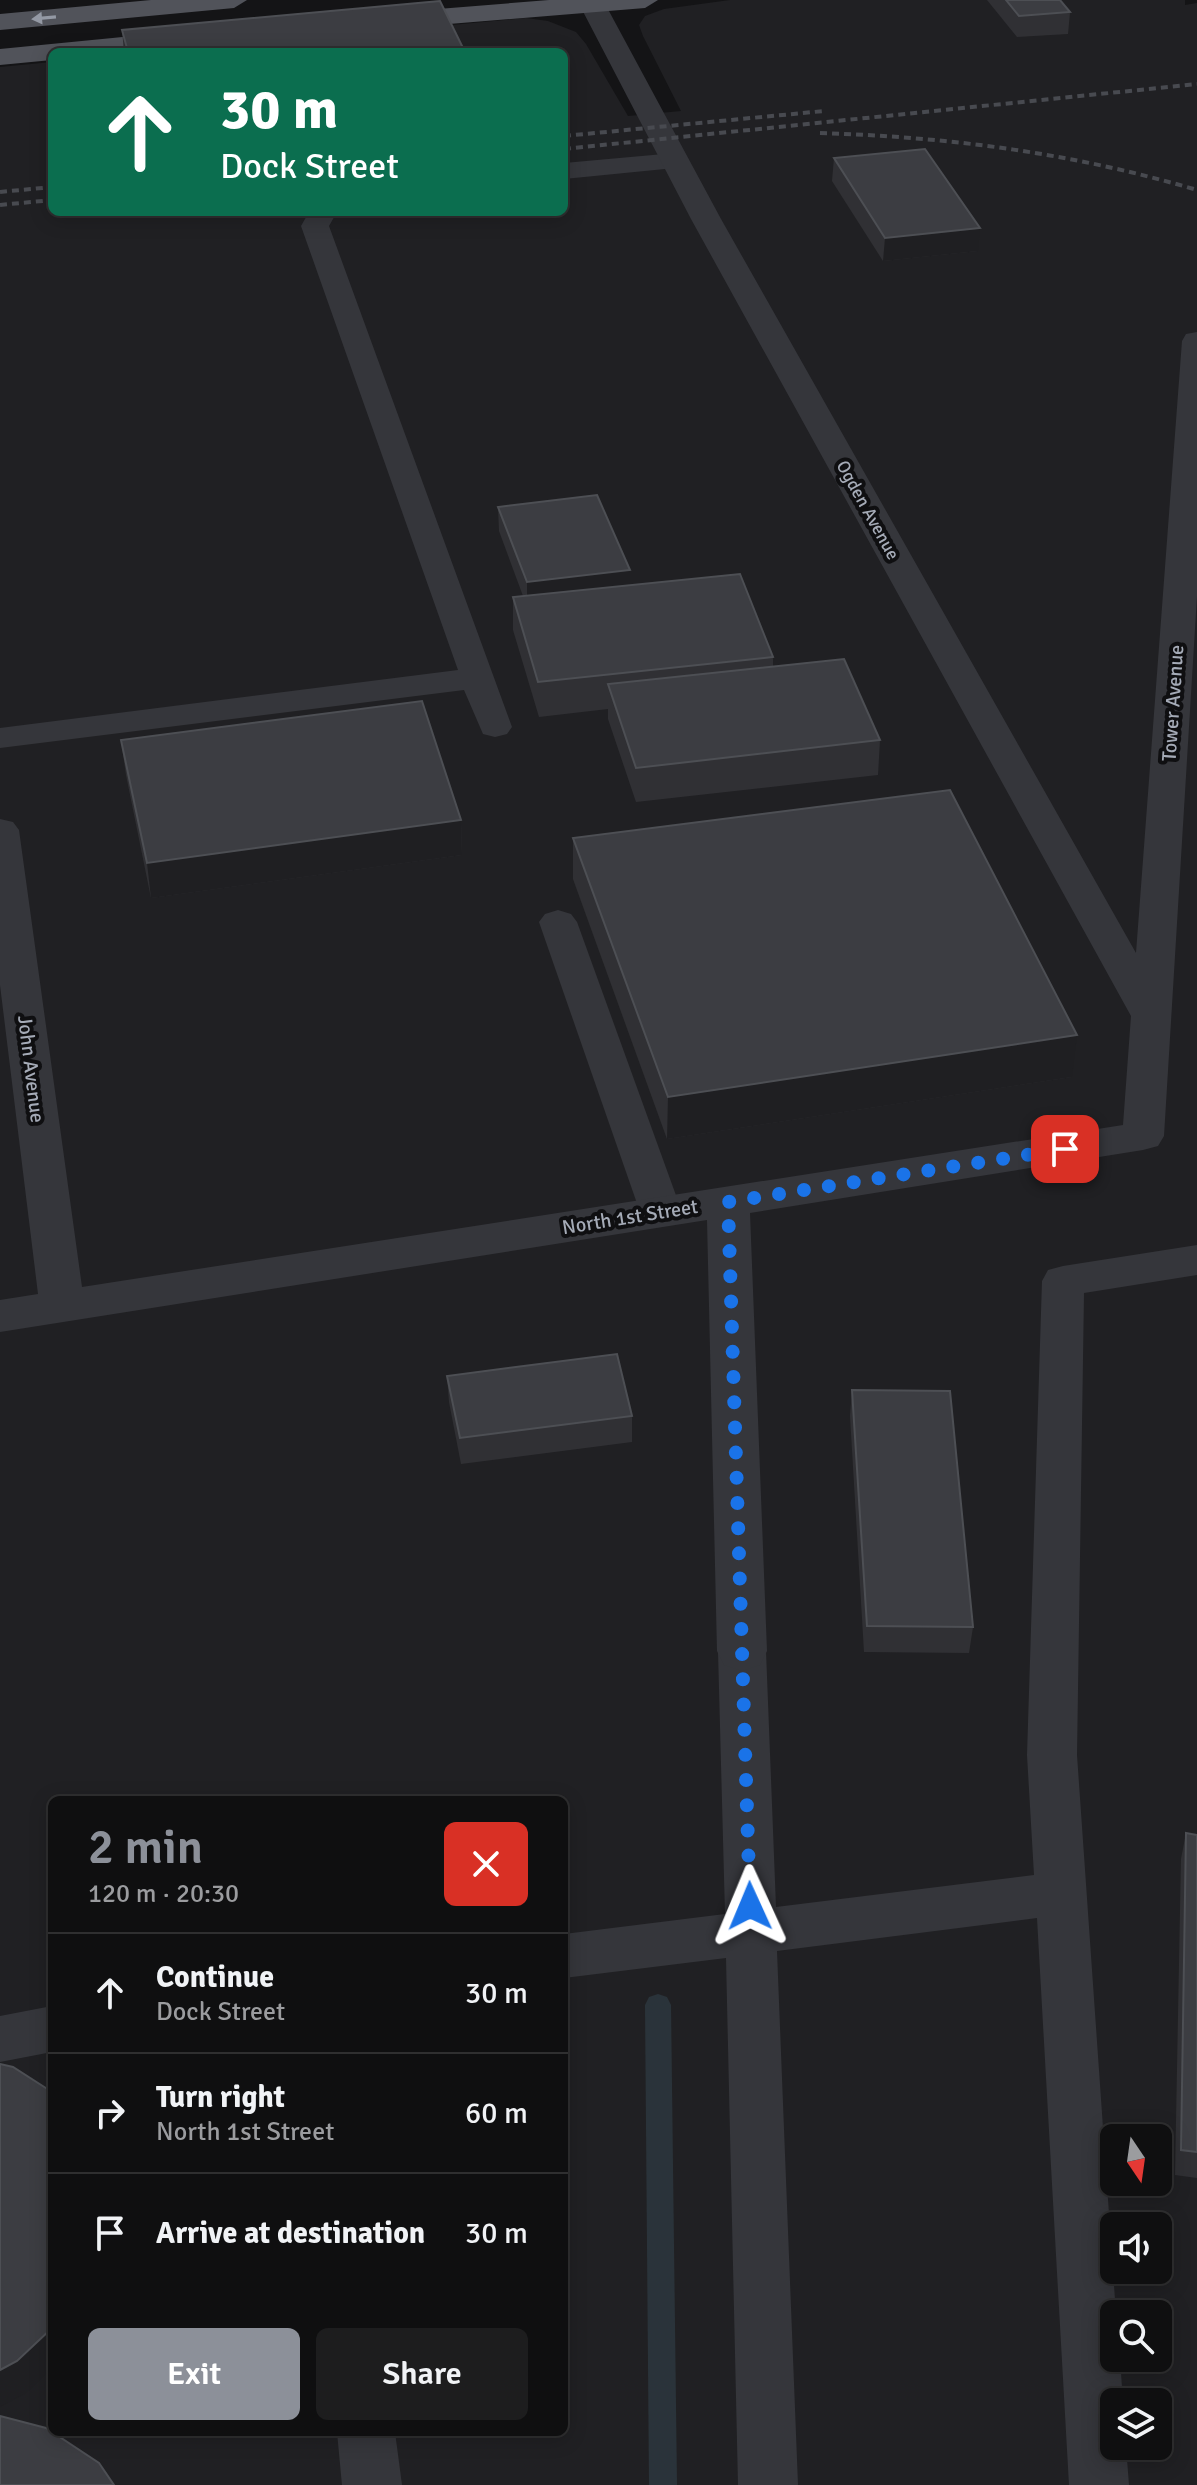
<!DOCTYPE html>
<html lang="en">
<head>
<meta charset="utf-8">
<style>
  :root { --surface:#0f0f10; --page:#1d1d1e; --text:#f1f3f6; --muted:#9b9c9f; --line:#2f2f30; --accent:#8c9099 }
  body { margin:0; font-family:Signika,sans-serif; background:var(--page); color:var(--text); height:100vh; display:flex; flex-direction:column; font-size:30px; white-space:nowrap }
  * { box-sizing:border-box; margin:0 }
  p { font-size:26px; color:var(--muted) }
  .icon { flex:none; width:44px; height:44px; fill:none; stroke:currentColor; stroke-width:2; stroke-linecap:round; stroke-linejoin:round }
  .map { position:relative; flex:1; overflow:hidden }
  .details { position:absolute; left:48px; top:1796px; width:520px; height:640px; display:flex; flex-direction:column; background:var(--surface); border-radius:12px; box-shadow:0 4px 20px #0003,0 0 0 2px var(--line) }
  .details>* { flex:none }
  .banner { position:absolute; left:48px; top:48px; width:520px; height:168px; border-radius:12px; box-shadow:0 4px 20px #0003,0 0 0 2px var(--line); background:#0b6e4f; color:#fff; overflow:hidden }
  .needle { width:52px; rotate:167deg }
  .buttons { position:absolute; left:1100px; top:2124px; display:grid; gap:16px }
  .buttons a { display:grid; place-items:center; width:72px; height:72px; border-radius:12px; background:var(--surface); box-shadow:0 4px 20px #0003,0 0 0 2px var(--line); font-size:40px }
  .pin { position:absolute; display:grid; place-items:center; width:68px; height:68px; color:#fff; margin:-34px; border-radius:16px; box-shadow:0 4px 12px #0006 }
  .me { position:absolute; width:88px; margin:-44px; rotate:359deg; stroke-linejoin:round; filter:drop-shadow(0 0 6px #0008) }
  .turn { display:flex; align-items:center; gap:28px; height:168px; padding:0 40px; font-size:36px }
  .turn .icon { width:104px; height:104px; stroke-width:2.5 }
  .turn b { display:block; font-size:56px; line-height:68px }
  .round { display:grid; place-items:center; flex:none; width:84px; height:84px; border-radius:12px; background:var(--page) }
  .headline { display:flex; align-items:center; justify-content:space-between; height:136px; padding:0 40px }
  h1 { font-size:48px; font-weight:600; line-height:60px; color:var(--accent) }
  .button { display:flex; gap:16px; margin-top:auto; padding:16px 40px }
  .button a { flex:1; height:92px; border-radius:12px; background:var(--accent); color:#fff; font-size:32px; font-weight:600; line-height:92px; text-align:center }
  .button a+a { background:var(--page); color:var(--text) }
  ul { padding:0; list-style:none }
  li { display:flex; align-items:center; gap:24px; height:120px; padding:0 40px; border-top:2px solid var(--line) }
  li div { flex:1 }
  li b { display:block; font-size:30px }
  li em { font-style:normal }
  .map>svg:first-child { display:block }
  .built { fill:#202023; fill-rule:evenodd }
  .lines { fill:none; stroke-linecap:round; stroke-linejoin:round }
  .stream { fill:#2a333a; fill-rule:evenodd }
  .service { fill:#35363b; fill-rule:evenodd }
  .minor { fill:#35363b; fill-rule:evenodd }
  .primary { fill:#51535a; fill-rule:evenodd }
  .rail { stroke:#484a50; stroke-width:4; stroke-dasharray:7 5; stroke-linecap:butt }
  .wall { fill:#303034 }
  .shaded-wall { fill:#1f1f22 }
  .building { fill:#3c3d42; stroke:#4d4f54; stroke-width:2 }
  .oneway { fill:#9499a4 }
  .route { stroke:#1a73e8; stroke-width:14; stroke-dasharray:0 25.2 }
  .labels { text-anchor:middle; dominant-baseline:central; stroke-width:8; stroke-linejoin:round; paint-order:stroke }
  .far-street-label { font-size:18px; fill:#a5abb7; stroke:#0f0f11 }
  .street-label { font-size:20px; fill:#a5abb7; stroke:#0f0f11 }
</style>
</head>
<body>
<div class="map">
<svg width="1197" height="2485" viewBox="0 0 1197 2485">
  <rect width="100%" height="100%" fill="#141416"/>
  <!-- built -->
  <path class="built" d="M730,0H1185V5L1197,3V2485H0V67L52,62V212H564V52H162L526,18L548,21L576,32L586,44L628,116L681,111L643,36L639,25L645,16L664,9ZM52,1800H564V2432H52ZM1114,2138H1158V2182H1114ZM1114,2226H1158V2270H1114ZM1114,2314H1158V2358H1114ZM1114,2402H1158V2446H1114Z"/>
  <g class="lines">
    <!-- stream -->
    <path class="stream" d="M658,1994L667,1997L671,2005L677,2485H649L645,2005L649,1997Z"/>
    <!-- service -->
    <g class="service">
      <path d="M675,153L685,155L688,161L685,167L564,179V163Z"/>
      <path d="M309,212H337L329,226L512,727L507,734L495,737L483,734L464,690L0,748V728L458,670L301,226Z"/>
      <path d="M558,910L571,914L577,922L682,1212L676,1222L661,1226L646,1222L640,1212L539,922L545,914Z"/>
      <path d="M1197,1245V1275L1084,1293L1077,1755L1116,2314L1114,2358H1120L1123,2402H1114V2446H1126L1129,2485H1069L1037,1918L777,1951L798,2485H738L726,1958L564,1978V1934L725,1914L718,1651L725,1638L742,1632L759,1638L766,1651L776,1907L1034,1875L1027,1755L1042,1281L1048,1270L1063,1266Z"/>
      <path d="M52,2006V2052L0,2062V2016Z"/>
      <path d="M337,2432H395L402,2485H342Z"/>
    </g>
    <!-- minor -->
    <path class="minor" d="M577,0H603L721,219L1136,953L1182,341L1186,334L1197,332V596L1164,1136L1158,1146L1143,1150L750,1213L767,1651L760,1665L742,1671L724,1665L717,1651L707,1220L0,1332V1300L38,1294L0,985V819L13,822L19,830L82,1287L1123,1125L1131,1016L691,219Z"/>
    <!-- primary -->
    <g class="primary">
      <path d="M151,0H247L234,8L0,30V14Z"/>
      <path d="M549,0H658L645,8L388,29L375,21L388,13Z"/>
      <path d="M184,31L193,33L197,39L193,45L133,52H52V60L0,65V49Z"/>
    </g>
    <!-- rail -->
    <g class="rail">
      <path d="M820,133C949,137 1073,153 1197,190"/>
      <path d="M564,136L824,111"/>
      <path d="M564,149L1197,84"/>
      <path d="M0,192L52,187"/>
      <path d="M0,205L52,200"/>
    </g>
  </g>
  <!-- wall -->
  <g class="wall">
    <path d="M987,0H1060L1070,12L1068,34L1017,37Z"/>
    <path d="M122,30L465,52H124Z"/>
    <path d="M834,158L978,251L883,261L832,181Z"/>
    <path d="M498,507L630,585L773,657V667L880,740L878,775L636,802L608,719V709L539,717L513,630V597L523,596L499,531Z"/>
    <path d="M121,740L461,820L462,855L151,898L126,775Z"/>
    <path d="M573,838L1072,1077L667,1139L573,879Z"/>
    <path d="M447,1376L632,1416V1442L461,1464L449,1402Z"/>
    <path d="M852,1390L973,1627L969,1653L864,1652L850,1416Z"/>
    <path d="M1186,1833L1197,1835V2178L1175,2175L1181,1859Z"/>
  </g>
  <!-- shaded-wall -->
  <g class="shaded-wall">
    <path d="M980,228L978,251L883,261L885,238Z"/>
    <path d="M630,570V595L527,607V582Z"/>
    <path d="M461,820L462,855L151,898L147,863Z"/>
    <path d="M1077,1035L1072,1077L667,1139L668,1097Z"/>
    <path d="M52,2328V2368L26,2393L0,2407V2370Z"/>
  </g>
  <!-- building -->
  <g class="building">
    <path d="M1006,0H1060L1070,12L1019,16Z"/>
    <path d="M440,1L465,52H128L122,30Z"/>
    <path d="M925,149L980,228L885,238L834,158Z"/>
    <path d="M597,495L630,570L527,582L498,507Z"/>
    <path d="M740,574L773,657L538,682L513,597Z"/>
    <path d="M844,659L880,740L636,768L608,684Z"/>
    <path d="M422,701L461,820L147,863L121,740Z"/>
    <path d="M950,790L1077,1035L668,1097L573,838Z"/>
    <path d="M617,1354L632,1416L460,1438L447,1376Z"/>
    <path d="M852,1390L950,1391L973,1627L867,1626Z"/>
    <path d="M1186,1833L1197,1835V2152L1181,2150Z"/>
    <path d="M0,2064L13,2067L52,2092V2328L17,2361L0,2370Z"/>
    <path d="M0,2416L46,2428L99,2463L114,2485H0Z"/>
  </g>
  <!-- one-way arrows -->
  <defs><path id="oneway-solid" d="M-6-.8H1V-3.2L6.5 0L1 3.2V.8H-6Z" transform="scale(2)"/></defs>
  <use class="oneway" href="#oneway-solid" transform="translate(44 18) rotate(175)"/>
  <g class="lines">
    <!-- route -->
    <path class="route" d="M750,1906L728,1202L1065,1149"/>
  </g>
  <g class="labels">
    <!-- far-street labels -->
    <g class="far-street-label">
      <text transform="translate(868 510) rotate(61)">Ogden Avenue</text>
    </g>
    <!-- street labels -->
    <g class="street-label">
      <text transform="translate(1173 703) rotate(-86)">Tower Avenue</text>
      <text transform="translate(31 1069) rotate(83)">John Avenue</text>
      <text transform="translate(630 1217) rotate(-9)">North 1st Street</text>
    </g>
  </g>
</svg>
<div class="buttons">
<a><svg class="needle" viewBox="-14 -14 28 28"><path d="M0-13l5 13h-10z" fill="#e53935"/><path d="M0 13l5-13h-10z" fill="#9b9c9f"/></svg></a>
<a><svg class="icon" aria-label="sound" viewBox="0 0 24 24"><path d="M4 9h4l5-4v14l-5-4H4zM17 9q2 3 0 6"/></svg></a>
<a><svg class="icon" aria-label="search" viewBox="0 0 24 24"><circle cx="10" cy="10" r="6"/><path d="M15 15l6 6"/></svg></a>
<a><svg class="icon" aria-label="layers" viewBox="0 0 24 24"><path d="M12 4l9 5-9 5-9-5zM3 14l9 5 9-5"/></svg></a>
</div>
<div class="pin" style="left:1065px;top:1149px;background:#d93025"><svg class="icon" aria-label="arrive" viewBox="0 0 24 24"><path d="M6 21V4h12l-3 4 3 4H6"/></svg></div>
<svg class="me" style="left:750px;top:1906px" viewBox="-20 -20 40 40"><path d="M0-17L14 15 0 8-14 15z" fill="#1a73e8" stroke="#fff" stroke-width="4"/></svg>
<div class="banner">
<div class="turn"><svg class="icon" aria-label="ahead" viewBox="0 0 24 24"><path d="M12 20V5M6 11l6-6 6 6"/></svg><div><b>30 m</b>Dock Street</div></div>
</div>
<section class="details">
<div class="headline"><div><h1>2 min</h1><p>120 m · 20:30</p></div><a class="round" style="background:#d93025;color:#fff"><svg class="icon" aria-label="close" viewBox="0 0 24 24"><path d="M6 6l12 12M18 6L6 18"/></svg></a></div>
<ul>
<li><svg class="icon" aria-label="ahead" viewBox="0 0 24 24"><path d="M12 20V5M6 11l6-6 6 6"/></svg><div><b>Continue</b><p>Dock Street</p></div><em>30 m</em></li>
<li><svg class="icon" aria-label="right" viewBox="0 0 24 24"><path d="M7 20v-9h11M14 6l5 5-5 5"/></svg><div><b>Turn right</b><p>North 1st Street</p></div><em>60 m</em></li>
<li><svg class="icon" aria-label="arrive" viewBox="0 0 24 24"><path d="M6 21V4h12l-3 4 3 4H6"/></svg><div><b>Arrive at destination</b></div><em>30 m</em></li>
</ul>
<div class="button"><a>Exit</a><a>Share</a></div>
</section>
</div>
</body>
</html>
